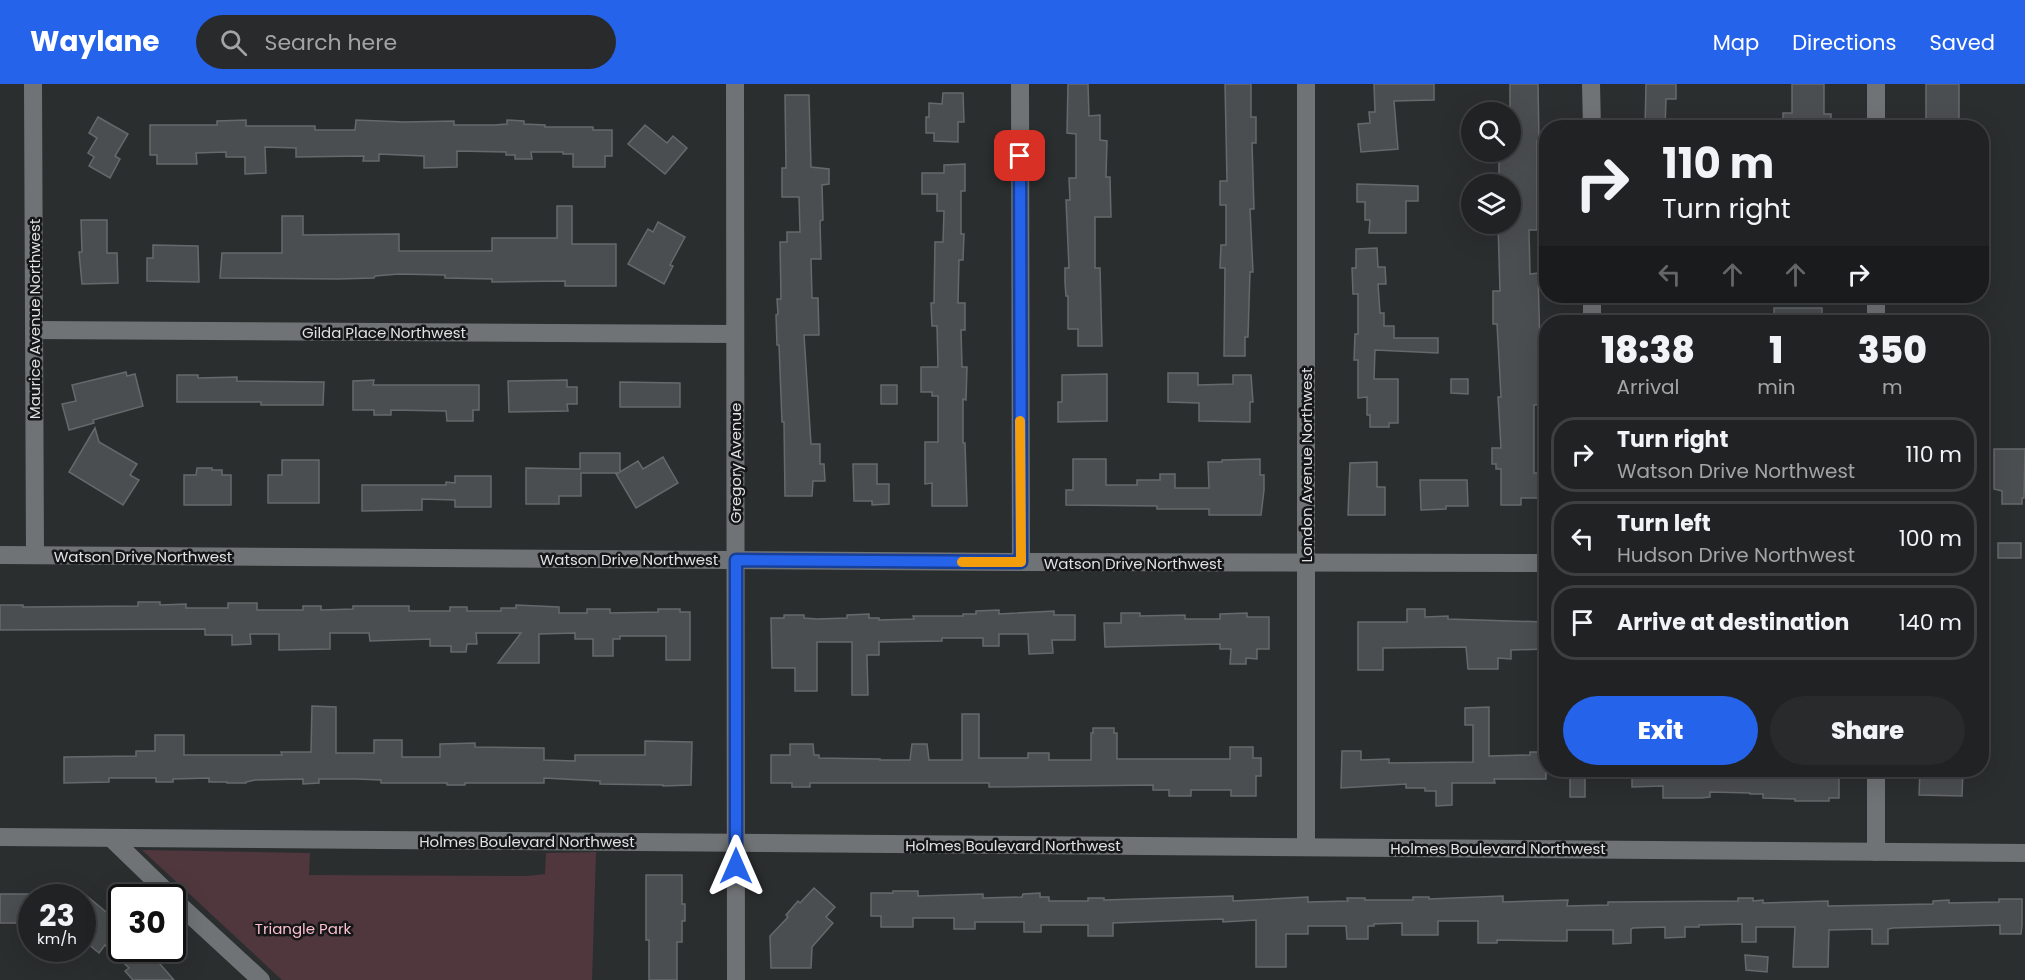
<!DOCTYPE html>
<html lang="en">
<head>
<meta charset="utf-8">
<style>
  :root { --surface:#202223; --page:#282a2b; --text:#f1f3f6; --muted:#a2a4a6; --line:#3d3f41; --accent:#2563eb }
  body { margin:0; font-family:Poppins,sans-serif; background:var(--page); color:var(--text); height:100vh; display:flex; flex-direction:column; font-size:22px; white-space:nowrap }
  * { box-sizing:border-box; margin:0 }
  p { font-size:20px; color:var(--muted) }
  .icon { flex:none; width:33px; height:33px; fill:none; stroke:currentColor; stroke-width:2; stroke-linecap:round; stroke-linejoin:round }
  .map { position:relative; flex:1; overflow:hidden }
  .panel { position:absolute; left:1539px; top:231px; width:450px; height:462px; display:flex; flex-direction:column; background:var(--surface); border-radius:24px; box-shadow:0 6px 24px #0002,0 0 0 2px var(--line) }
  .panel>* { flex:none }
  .top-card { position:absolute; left:1539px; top:36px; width:450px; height:183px; border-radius:24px; box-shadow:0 6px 24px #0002,0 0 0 2px var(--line); background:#202223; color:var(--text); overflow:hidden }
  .fabs { position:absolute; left:1461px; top:18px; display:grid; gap:12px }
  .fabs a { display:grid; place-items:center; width:60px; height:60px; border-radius:50%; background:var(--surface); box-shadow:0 6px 24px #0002,0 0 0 2px var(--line); font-size:30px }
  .speed { position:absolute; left:18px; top:800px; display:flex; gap:12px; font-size:30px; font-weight:700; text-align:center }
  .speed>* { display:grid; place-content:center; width:78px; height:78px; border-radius:50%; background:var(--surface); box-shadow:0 6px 24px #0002,0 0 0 2px var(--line); line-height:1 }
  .speed small { font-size:15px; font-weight:400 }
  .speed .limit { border:3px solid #111; border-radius:9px; background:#fff; color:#111 }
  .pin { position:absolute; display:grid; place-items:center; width:51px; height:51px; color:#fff; margin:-26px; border-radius:12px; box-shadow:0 3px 9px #0006 }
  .me { position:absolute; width:66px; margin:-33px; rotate:0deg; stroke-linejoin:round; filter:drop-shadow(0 0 4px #0008) }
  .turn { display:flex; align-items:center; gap:21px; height:126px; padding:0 24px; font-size:27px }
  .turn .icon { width:78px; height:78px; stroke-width:2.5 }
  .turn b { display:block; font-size:42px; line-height:51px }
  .lanes { display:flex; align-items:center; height:57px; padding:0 24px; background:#0003; justify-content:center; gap:30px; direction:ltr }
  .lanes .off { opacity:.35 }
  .eta { display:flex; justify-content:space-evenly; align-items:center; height:102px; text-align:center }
  .eta b { font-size:36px; font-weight:800; line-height:42px }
  .action { display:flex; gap:12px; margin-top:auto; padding:12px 24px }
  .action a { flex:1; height:69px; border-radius:36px; background:var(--accent); color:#fff; font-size:24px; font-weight:800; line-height:69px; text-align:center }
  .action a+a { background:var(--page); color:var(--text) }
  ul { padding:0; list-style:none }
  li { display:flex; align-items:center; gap:18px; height:75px; margin:0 12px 9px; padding:0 12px; border:3px solid var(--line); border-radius:24px }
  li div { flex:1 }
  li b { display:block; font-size:22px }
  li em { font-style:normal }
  header { display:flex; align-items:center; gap:36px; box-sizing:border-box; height:84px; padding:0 30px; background:var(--accent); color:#fff }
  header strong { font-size:28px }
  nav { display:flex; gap:33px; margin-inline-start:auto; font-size:21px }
  .search { width:420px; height:54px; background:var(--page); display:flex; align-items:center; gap:15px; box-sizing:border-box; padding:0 21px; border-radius:33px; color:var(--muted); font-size:22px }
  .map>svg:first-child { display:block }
  .green { fill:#50373e }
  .building { fill:#4b4e50; stroke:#66696b; stroke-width:1.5 }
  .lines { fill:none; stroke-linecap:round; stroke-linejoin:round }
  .minor { stroke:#707375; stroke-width:18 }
  .route-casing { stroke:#184099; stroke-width:15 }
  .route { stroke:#2563eb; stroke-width:10 }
  .slow { stroke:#f59e0b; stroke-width:10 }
  .labels { text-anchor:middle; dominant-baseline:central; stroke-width:5; stroke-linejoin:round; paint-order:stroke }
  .street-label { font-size:15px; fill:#dfe1e2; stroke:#151617 }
  .park-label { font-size:15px; fill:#fcbfce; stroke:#151617 }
</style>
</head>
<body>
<header>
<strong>Waylane</strong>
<div class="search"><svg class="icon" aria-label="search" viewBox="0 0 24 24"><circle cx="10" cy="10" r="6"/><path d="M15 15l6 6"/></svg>Search here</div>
<nav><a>Map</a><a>Directions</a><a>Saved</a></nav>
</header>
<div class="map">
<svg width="2025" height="896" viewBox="0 0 2025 896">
  <rect width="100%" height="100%" fill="#2b2e2f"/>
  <!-- green -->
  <path class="green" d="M142,766L310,769L309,791L527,792L545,790L546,769L596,768L592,896H282Z"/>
  <!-- building -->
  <g class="building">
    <path d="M1068,0H1088L1089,32L1100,31V56L1107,57L1106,93H1110L1111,133H1095V184H1100L1102,262H1078V245H1068V212H1066L1065,199V184H1069L1066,116H1070L1069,94H1076V50L1067,49Z"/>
    <path d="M1225,0H1251V33H1256V59H1252L1254,125H1250L1253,188H1250L1248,253H1245V272H1224L1225,184H1220L1221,161H1226V121H1220V97H1227Z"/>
    <path d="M1374,0H1434V16L1394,17L1398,65L1361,68L1358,40L1370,39L1369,28H1375Z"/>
    <path d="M1510,0H1538L1539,57H1537V146H1529L1530,190L1538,189L1541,300H1543L1544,320L1534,321V389H1538V414H1521V421H1501V385H1496V380H1492V364H1501L1498,313H1501L1497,240H1493V207H1500L1498,140H1510V100H1499V68H1510Z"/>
    <path d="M1646,0H1676V15H1666L1665,44H1645Z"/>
    <path d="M1792,0H1824V30H1831V44H1783V29H1792Z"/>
    <rect x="1926" y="0" width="33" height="44"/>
    <path d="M943,9H963L964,38H958V58L934,57V49H926V33H929V19L942,20Z"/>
    <path d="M785,11H809L811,83L829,85V100L822,101L823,136L820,137L821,175H811L812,214H818L819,251H804L811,360H820V380H824L825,397H813L812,412H785L784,338H782L779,261H777L776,231L778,230L777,215H781L780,158H787V148H800L799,113H782V84H786Z"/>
    <path d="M98,33L128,50L115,72L120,75L110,94L89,82L94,73L88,69L97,54L89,49Z"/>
    <path d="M246,36V42H315V46H355L356,36L404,38L454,37V41H495L507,40V36L524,37V40L545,41V43H593V46H612V72H605V83H573V70H563V68H531L532,75H515V71H506V68L457,67V83L424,84V72L379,70V77H363L364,72L296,73V64L265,63L266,89L245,90V73H226V68L196,69L197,80H157V71H150V41H217V37Z"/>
    <path d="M645,41L667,59L673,52L687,64L665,90L628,60Z"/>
    <path d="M965,80V107H961V150H964L963,176H959L958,219H965V246H961L962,283H967L966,316L963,315V359H965L967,422H932V399L925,400V358H938V312H932V308H921V283H938L937,242H932L931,219H934L935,158H943L944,127H937V110H922V89H944V81Z"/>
    <path d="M1357,100L1418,102V117H1406V149H1369L1370,136H1365V118H1357Z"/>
    <path d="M557,122H572V160H616V202H565V197L492,198V195L445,194V191L399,190L375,192L374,194L338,195L220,194L222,169H282V132H303V151L399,150V167H492V154H557Z"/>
    <path d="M81,136H107V169H117L118,199L82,200L79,168H82Z"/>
    <path d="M658,138L685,153L670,181L673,182L664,200L628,180L648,145L653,148Z"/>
    <path d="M153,161L198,162L199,198L147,197V174H153Z"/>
    <path d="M1377,164L1378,183H1385L1386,200H1378L1380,229H1384V242H1394V254H1438V269L1375,266L1374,295H1398V339H1389V343H1370V331H1367V313L1358,314V276H1354L1355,250H1358V210H1353L1352,184H1356V165Z"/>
    <rect x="1774" y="224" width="48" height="14"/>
    <path d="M126,288L127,292L135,290L143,322L93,336L94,339L69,346L62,320L76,317L72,301Z"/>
    <path d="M1168,289H1198V301L1233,300V291H1251L1253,318H1250V338L1199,337V319L1168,318Z"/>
    <path d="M1107,290V337L1058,338V318H1062V291Z"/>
    <path d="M177,291H198V294L237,293V297L324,298L323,321H261V318H177Z"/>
    <path d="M1451,295H1468V310L1451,309Z"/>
    <path d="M374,296L373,301H479V326H473V337H447L446,327L391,326V331H374V326H353V297Z"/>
    <path d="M567,296V303H577V320H567L568,327L509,328L508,297Z"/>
    <path d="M620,298L680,299V323H620Z"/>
    <rect x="881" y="301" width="16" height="19"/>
    <path d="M95,344L99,358L137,380L130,391L139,396L123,421L69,388Z"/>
    <path d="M1994,365H2025L2024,414H2022V420H2002V407L1994,405Z"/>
    <path d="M580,369H620V388L638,377L643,385L663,373L678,399L636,424L616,390L619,389H581V412H559V420H526V384L580,385Z"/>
    <path d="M1073,375H1106V401H1137V396H1160V390H1175V404H1209L1208,378H1222V376L1260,375V391H1264V406L1261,431H1209V425H1157V422L1066,421V406H1073Z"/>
    <path d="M282,376H319V419H268V391H282Z"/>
    <path d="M1377,378V403H1385V431H1348L1350,379Z"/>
    <path d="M853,380H877V400H889V420L872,421V417H854Z"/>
    <path d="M197,384H212V386H222V391H231V421H184V391H196Z"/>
    <path d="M455,392H491V423H455V416L422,415V426L362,427V401H446V398L455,399Z"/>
    <path d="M1420,396H1467L1468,422H1446V425L1421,426Z"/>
    <rect x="1998" y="459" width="23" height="15"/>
    <path d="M138,518H160V521L186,520V524H228V519H257V526H303V522H321V526L353,525V522H409V527H450V523H467V527H501V524H516V521L559,523V529H587V525H610V529L658,528V525H680V528H690V576H666V552H620V555H613V572H593V555H575V549L539,550V579H498L521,549H476L477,560H467L466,568H451V562H430V555L370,557L369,549H330V565L279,566V550H250L251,560L232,561V551H205V545L0,546V521H23V523L138,522Z"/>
    <path d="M1407,525H1425V533L1448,532V535L1546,538V565L1511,566V575L1498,574V585H1468L1466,563L1383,564V586H1358V538H1407Z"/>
    <path d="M999,526V530L1054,527V531H1075V556H1052L1053,569L1029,570L1028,550H999V562H983V554H942V557L879,558V571H867L868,611H852V558H817V607H795V584H772L771,534H784V531H804V534L817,535L847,534V531L869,530V534H879V536L914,535L913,532H963V530H976V527Z"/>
    <path d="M1121,529H1140V532L1185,531V535H1220V530L1247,529V533H1269V565H1257V575L1246,574V580H1230L1231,565H1220V560L1105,563L1104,539H1121Z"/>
    <path d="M312,622L336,623V669H374V656H402V673H440V660L475,659V663L544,664V676L575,677V671H645V657L692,658L691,701L663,702V701L600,700V697L544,694V699H465V701H447V699H381V696L356,695H319V699L303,700V695L255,696L246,698V699H227V698H209V694L173,695V698H156V694H109V698L64,699V673L136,672V667H155V651H184V671H282L281,668H311Z"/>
    <path d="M1489,623V672L1530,671V668H1546V695H1494L1495,699H1452V721L1436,722V707H1425V704H1406V700L1341,704L1342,667H1361V676L1389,675V679L1473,678V641H1465V624Z"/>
    <path d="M962,630H979V674H1028V669H1049V676H1091V649H1093V644H1114V649H1117V675H1230V663H1253V674H1261V692H1256V712H1231V706H1191V712H1169V706H1153V701L989,703V699H810V703H792V699H771V671H790V660H813L814,671H819V674L880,675V676H910L912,660H927L929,676H962Z"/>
    <rect x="1570" y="686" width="15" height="27"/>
    <path d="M1632,686L1839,687V714H1829V717H1795V715L1763,714V710H1750V709L1710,708V713L1701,714H1663V702L1632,703Z"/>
    <path d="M1920,686H1963L1962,712L1919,711Z"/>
    <path d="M646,791H682V820H685V837H682V858H677V896H649V856H646Z"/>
    <path d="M814,804L835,823L826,833L833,839L812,863L811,884H771L770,852L788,833L786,831L798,817L800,819Z"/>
    <path d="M893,807H918V812L983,810V814L1022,813L1023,810L1040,809V813H1049V817H1088V814H1104V816L1233,812V817L1308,813V818L1348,817L1347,814H1365V816H1413V813H1429V815L1503,812V818L1568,816L1567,822L1608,821V818L1738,817V814H1753V817L1763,816V819L1828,817V822L1933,820V817L1949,816V819L1999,818V815H2022V841L2021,850H2000V841L1893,844L1888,845V860H1872V845L1829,846L1828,883H1793L1795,843H1756V858H1742V840L1699,841V843H1685V853L1665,854V843L1633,844L1631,845V859L1613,860V846H1567V857L1497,856V859H1478V837H1438V851H1402V839L1374,840V842H1368V855H1347L1346,842H1308V850H1286V883H1256V836L1223,838V835L1113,839V852H1088V841H1041V848H1024V838H975V845H954V834H913V843H881V832H871V809H893Z"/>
    <path d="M82,808L122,841V864H146L174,896H133L125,887L129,884L105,861L99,869L82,855Z"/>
    <rect x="0" y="810" width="32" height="29"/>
    <path d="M1745,871L1768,873L1767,888L1746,886Z"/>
  </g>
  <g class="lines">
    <!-- minor -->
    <g class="minor">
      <path d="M33,0L35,471"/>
      <path d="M735,0L736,896"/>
      <path d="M1020,0L1021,478"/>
      <path d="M1306,0V763"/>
      <path d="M1591,0L1592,44"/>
      <path d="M1876,0V44"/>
      <path d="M1592,212V238"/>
      <path d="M1876,212V238"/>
      <path d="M34,246L735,250"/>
      <path d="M0,471L1021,478L1546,479"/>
      <path d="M1876,686V768"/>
      <path d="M0,753L2025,769"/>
      <path d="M111,754L172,813"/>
      <path d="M172,814L261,896"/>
    </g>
  </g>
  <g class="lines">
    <!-- route casing -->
    <g class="route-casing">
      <path id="route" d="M736,782V476L1021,478L1020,72"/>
    </g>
    <!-- route -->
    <use href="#route" class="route"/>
    <!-- slow -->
    <path class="slow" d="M962,478H1021L1020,337"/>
  </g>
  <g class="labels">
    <!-- street labels -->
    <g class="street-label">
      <text transform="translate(34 235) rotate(-90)">Maurice Avenue Northwest</text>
      <text x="384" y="248">Gilda Place Northwest</text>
      <text transform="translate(735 379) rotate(-90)">Gregory Avenue</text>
      <text transform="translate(1306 381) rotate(-90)">London Avenue Northwest</text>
      <text x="143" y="472">Watson Drive Northwest</text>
      <text x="629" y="475">Watson Drive Northwest</text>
      <text x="1133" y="479">Watson Drive Northwest</text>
      <text x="527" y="757">Holmes Boulevard Northwest</text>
      <text x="1013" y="761">Holmes Boulevard Northwest</text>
      <text x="1498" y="764">Holmes Boulevard Northwest</text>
    </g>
    <!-- park labels -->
    <g class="park-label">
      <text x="303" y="844">Triangle Park</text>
    </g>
  </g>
</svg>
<div class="fabs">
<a><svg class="icon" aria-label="search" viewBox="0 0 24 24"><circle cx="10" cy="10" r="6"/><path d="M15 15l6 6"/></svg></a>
<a><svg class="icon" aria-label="layers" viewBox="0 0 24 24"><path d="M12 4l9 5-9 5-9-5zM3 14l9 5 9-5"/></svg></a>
</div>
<div class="speed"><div>23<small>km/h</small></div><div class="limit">30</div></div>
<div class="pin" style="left:1020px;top:72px;background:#d93025"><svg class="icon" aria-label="arrive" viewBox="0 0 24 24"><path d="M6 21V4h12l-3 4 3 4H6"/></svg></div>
<svg class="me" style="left:736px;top:782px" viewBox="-20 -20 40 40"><path d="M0-17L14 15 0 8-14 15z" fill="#2563eb" stroke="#fff" stroke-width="4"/></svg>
<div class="top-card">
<div class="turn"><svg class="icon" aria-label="right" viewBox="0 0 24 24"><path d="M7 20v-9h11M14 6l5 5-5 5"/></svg><div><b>110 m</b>Turn right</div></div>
<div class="lanes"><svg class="icon off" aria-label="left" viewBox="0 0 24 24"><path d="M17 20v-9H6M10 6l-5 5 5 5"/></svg><svg class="icon off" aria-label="ahead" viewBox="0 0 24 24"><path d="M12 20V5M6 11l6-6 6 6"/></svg><svg class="icon off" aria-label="ahead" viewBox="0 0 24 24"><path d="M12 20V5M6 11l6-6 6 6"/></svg><svg class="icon" aria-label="right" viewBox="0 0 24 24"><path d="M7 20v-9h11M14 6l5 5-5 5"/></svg></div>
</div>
<section class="panel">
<div class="eta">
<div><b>18:38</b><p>Arrival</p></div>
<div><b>1</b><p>min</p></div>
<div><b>350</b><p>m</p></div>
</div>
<ul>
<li><svg class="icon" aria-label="right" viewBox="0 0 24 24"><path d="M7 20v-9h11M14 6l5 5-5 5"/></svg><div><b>Turn right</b><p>Watson Drive Northwest</p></div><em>110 m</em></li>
<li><svg class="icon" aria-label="left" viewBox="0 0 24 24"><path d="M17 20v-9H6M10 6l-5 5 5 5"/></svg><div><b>Turn left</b><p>Hudson Drive Northwest</p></div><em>100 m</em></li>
<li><svg class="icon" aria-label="arrive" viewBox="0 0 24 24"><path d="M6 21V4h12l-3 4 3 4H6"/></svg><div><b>Arrive at destination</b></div><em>140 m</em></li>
</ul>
<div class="action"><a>Exit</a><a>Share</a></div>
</section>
</div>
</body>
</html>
